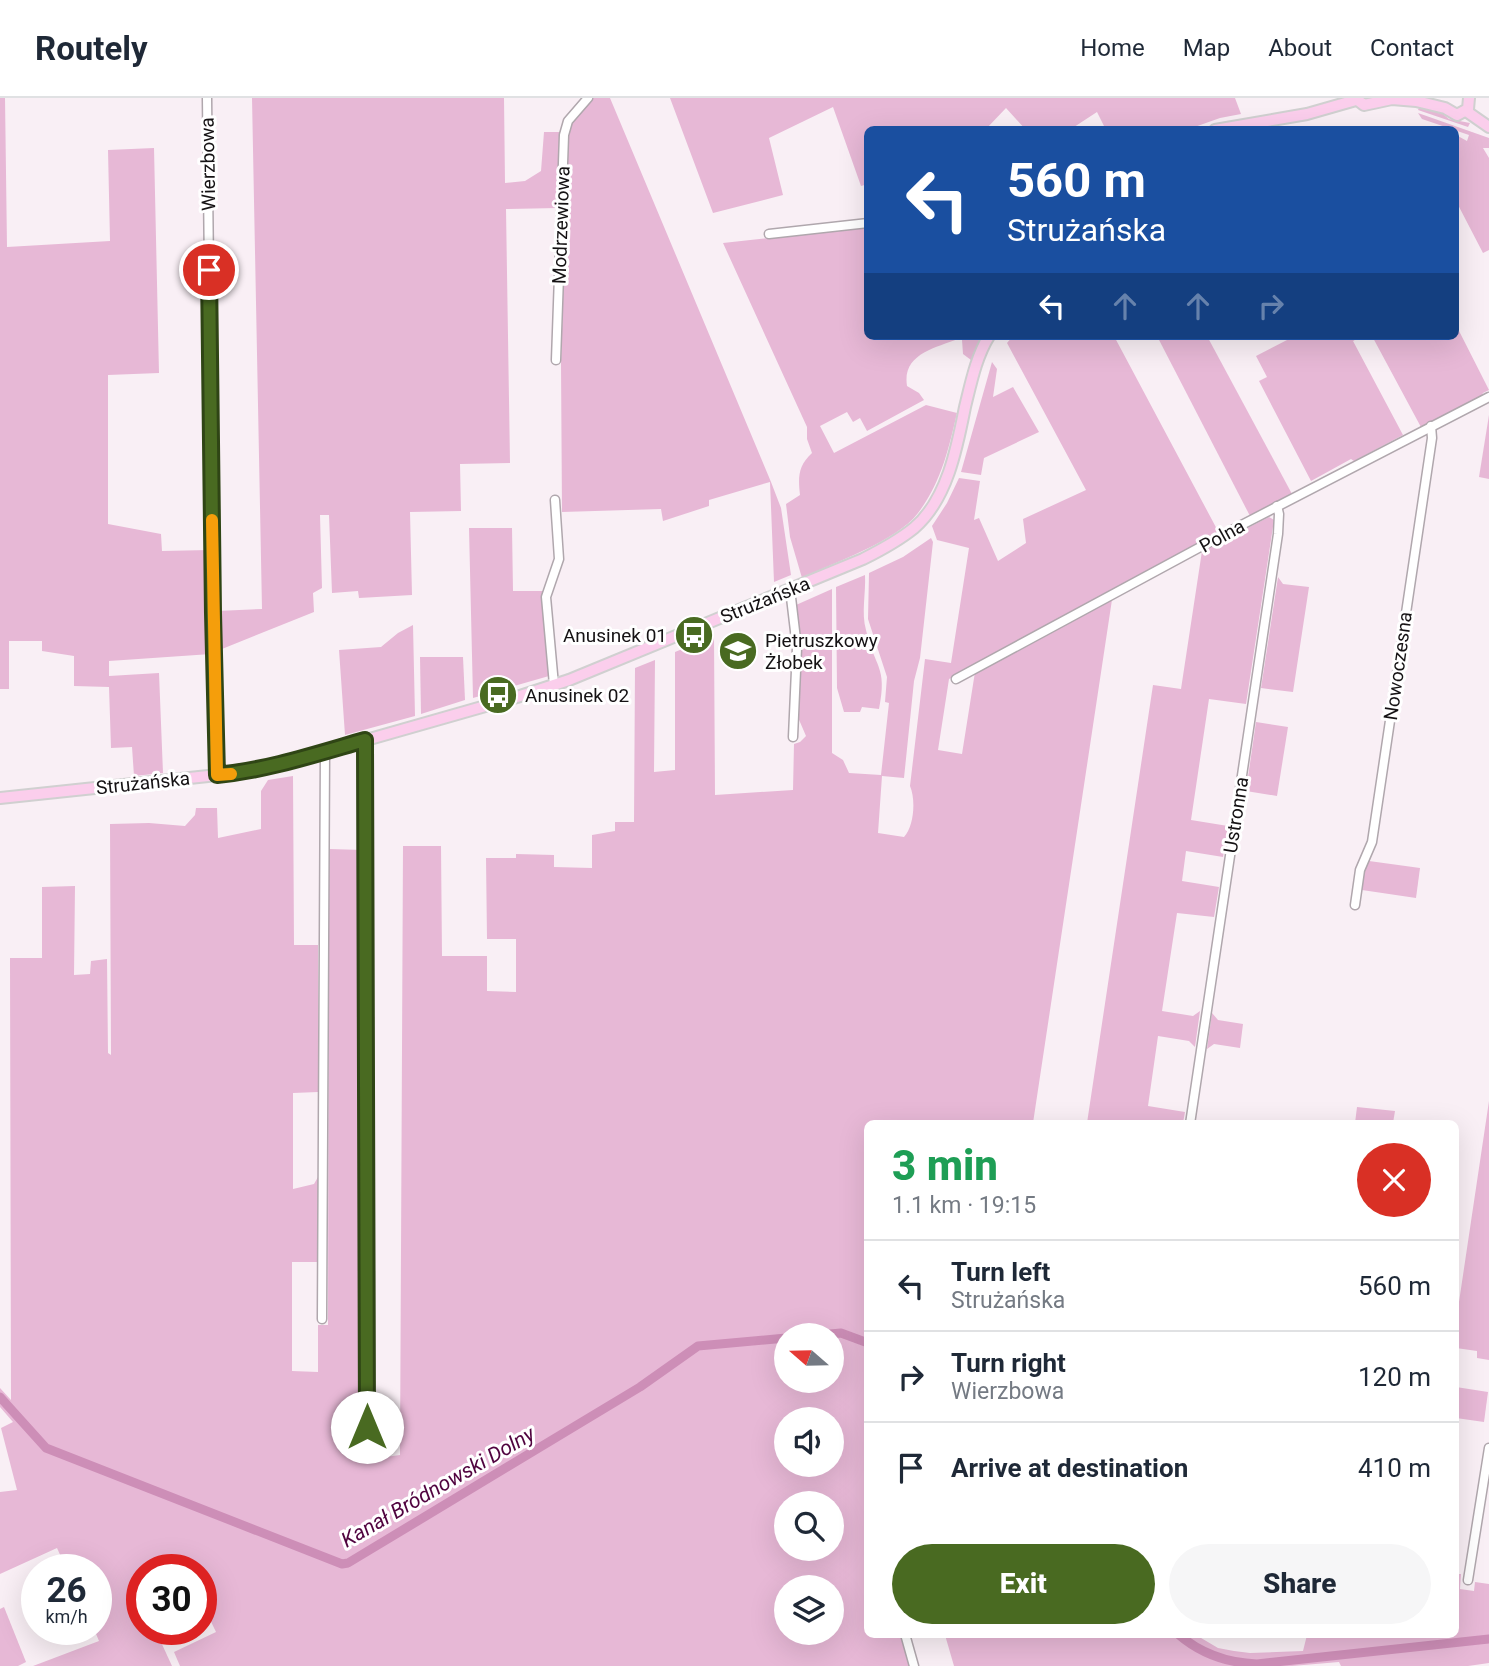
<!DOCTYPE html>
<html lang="en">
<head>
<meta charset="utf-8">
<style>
  :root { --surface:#fff; --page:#f6f6f7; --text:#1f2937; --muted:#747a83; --line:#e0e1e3; --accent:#496a21 }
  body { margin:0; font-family:Roboto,sans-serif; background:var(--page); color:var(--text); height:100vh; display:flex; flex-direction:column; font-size:26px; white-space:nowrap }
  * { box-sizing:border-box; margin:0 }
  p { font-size:23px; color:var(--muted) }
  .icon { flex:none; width:38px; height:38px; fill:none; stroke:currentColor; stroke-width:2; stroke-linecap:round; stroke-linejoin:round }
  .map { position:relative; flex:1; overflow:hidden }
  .sheet { position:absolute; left:864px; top:1022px; width:595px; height:518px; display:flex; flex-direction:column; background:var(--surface); border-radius:10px; box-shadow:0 7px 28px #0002 }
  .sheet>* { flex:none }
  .hud { position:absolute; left:864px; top:28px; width:595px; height:214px; border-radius:10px; box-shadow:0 7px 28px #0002; background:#1a4fa0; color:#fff; overflow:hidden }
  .needle { width:46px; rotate:290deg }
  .controls { position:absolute; left:774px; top:1225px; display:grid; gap:14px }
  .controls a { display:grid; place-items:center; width:70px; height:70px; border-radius:50%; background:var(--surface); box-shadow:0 7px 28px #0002; font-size:35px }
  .speed { position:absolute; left:21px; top:1456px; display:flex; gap:14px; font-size:35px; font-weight:700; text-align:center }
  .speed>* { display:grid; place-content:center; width:91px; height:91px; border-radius:50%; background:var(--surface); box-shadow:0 7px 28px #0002; line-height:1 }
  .speed small { font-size:18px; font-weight:400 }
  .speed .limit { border:10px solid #d22; background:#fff; color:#111 }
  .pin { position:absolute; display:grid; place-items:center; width:60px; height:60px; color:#fff; margin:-30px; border:4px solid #fff; border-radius:50%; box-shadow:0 2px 7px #0007 }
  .me { position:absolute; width:77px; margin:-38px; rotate:0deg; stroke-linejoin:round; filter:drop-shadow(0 0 5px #0008) }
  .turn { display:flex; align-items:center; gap:24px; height:147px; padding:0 28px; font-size:32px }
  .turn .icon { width:91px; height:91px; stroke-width:2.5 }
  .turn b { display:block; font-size:49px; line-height:60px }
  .lanes { display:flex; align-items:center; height:66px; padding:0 28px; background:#0003; justify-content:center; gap:35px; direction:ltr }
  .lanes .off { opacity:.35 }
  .round { display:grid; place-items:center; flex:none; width:74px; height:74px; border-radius:37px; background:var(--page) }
  .head { display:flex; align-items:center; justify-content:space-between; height:119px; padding:0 28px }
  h1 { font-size:42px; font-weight:800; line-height:52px; color:#1e9e55 }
  .action { display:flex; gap:14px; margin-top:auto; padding:14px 28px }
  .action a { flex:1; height:80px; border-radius:42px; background:var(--accent); color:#fff; font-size:28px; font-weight:800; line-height:80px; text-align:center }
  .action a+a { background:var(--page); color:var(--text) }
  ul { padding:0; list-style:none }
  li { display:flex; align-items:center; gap:21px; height:91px; padding:0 28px; border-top:2px solid var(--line) }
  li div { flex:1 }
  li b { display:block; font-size:26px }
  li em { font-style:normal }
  header { display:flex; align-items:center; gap:42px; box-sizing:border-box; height:98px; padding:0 35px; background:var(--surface); border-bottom:2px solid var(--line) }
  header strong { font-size:33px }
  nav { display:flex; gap:38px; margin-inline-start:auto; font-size:24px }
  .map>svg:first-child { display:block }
  .green { fill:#e7b8d6; fill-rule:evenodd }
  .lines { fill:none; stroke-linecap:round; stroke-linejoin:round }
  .canal { stroke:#cd8eb7; stroke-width:9 }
  .minor-casing { stroke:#b0a7ad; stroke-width:11 }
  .major-casing { stroke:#d0d0d0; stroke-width:14 }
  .minor { stroke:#fff; stroke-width:8 }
  .major { stroke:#fbceec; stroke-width:10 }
  .route-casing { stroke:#2f4515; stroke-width:18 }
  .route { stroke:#496a21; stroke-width:12 }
  .slow { stroke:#f59e0b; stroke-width:12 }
  .labels { text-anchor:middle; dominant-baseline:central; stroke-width:6; stroke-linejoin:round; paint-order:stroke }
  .street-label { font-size:19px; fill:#151214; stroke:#fff }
  .poi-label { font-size:19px; fill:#151214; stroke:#fff; text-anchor:start }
  .water-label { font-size:21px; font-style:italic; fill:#50033f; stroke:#fff }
</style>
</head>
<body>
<header>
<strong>Routely</strong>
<nav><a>Home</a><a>Map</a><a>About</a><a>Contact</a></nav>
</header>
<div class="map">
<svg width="1489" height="1568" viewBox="0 0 1489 1568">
  <rect width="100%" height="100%" fill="#f9eff5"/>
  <!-- green -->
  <g class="green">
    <path d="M0,0H5L7,149L110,143L108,52L154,50L159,275L108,277V426L161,436L162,453L209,452L211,556L109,563V578L159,575L163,675L134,678L132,649L111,650L109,589L74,588V558L42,553V543H9V591H0Z"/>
    <path d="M252,0H504L505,85L525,83L541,73L544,34H560L558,110L506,111L510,365L460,366L461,413L410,414L412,497L359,500L358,493L332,495L329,417H320L322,490L313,495L314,514L217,553V513L262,511Z"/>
    <path d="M592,0H610L771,384L781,410L791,477L774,484L770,384L709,402V408L663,423L661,411L562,414L561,266L568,25Z"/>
    <path d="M670,0H1235L1241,16L1220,20L1189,31L1106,32L1097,14L1071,31L1026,32L1006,10L986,31L868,32V86L861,88L833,9L769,40L783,97L713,115Z"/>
    <path d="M1420,8L1439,13L1449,21L1470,25L1468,29L1418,12Z"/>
    <path d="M1418,15L1489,40V50H1483L1489,60V152L1483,155L1456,103V37L1467,43L1469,37L1422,21Z"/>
    <path d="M868,129V238H983L971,262L963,256L962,242L958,241C935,250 902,256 907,288L919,295L924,302L867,333L860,320L853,324L847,314L820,328L834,355L926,307L957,315C949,350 941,385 918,415C897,443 835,464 802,480L790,439L786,406L800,397C798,379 798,368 812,355L807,341V329L723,145Z"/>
    <path d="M1456,227L1489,292L1483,295L1481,299L1440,319L1441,321L1422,331L1372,238H1456Z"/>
    <path d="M1013,238H1114L1219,435L949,581L938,652L962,656L975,574L1113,495L1033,1025L868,1026V1536L901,1537L911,1568H180L174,1554L216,1534L201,1503V1472H142V1496L138,1498L142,1505V1531H155L172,1568H33L99,1543L94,1531H96V1472H67L57,1450L0,1476V1394L17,1392L1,1330L13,1324L0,1309V1290L11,1302L10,860H42V789L75,788L74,877L90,876L91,863L107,861L108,955L111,957L110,726L149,725L185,728L195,717L196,710H217L218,740L261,731V693L268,682L293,678L294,847H318V994L293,995V1091L314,1086L318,1079V1164H292V1273L318,1274V1227H328L329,751L363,752L364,1362L400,1357L403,748H441L442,858H487V893L516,894V841H487L486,760H516V756L554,757V769L592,770V737L615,733V724H634L635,570L655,562L654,674L675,672V554L714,538L715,697L793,692L794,646L800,644L806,638L797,617L799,550L796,507L832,491V655L843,662L849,675L881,677L889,605L885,604L887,579L868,521L869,475L903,459L931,440L933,444L920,560L914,583L904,680L882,678L878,735L904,739C914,728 916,702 910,688L925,561L951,565L969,450L937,442L932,428L947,405L959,380L980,383L974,422L979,420L998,463L1026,445L1023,421L1086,392L1007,245ZM786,1237H831V1283H786ZM786,1321H831V1367H786ZM786,1405H831V1451H786ZM786,1489H831V1535H786Z"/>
    <path d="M1157,238H1207L1292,396L1250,418Z"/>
    <path d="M1285,238H1362L1353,243L1403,337L1354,363L1351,361L1311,383L1259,283L1267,279L1256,258L1287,242Z"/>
    <path d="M992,264L997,271L993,299L1013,289L1039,334L984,360L981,377L961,374Z"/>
    <path d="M1489,317V381L1479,379Z"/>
    <path d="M1269,419L1274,422L1246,606L1209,601L1191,722L1228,728L1223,759L1186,753L1182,783L1219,789L1214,819L1177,815L1162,913L1193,918L1200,913L1195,949L1189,943L1158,938L1148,1008L1185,1014L1183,1025H1087L1153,587L1181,591L1202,453Z"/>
    <path d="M469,430H512L513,493H545L549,578L473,600Z"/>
    <path d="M865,477C866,495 861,515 866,532C874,569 888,568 879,611L862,609L860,614H844L837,590L836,489Z"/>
    <path d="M1278,479L1283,486L1309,489L1293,594L1261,590Z"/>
    <path d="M413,527L415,618L345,637L339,552L381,549L398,535Z"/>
    <path d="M420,559H463L465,602L421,616Z"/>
    <path d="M1256,624L1288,629L1277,698L1246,693Z"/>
    <path d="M1369,763L1420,770L1416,800L1362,792L1365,770Z"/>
    <path d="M1212,915L1218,922L1243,926L1240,950L1214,946L1207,951Z"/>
    <path d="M1489,1003V1262L1477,1260V1253L1456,1250V1224Z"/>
    <path d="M1357,1009L1395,1013L1393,1025H1355Z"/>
    <path d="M1456,1289L1488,1294L1484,1324L1456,1320Z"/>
    <path d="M1456,1476H1461L1460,1491L1474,1493L1475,1484L1489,1486V1565L1468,1568H1341L1339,1564L1292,1568H954L945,1537H1196L1218,1550L1234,1553L1250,1555L1303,1553L1307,1537L1456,1536Z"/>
    <path d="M4,1509L26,1564L18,1568H0V1511Z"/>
  </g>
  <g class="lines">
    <!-- canal -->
    <g class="canal">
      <path d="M819,1237L841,1235L868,1245"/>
      <path d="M0,1299L46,1350L342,1466L348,1465L640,1289L698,1248L786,1240"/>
      <path d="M1178,1536C1201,1556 1228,1565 1257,1566L1489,1541"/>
    </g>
    <!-- minor casing -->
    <g class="minor-casing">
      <g id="minor">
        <path d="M207,0L213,515L217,677"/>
        <path d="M769,136L868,125"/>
        <path d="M556,262L564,37L568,23L588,0"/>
        <path d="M790,491L797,550L793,639"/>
        <path d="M956,581L1230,433L1489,299"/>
        <path d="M554,587L546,499L559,461L555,402"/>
        <path d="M365,642L367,1329"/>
        <path d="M1355,807L1360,772L1372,744L1432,340L1431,328"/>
        <path d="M1190,1026L1278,436L1279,416L1277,408"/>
        <path d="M322,1221L325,653"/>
        <path d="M1468,1482L1489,1350"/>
        <path d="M905,1536L914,1568"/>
      </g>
    </g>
    <!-- major casing -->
    <g class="major-casing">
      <g id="major">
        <path d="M1355,0L1364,7L1392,1L1416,3L1445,10L1457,17L1468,11L1469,0"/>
        <path d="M1466,13L1489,29"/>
        <path d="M1215,32L1307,16L1356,2"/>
        <path d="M0,700L246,674L282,666L517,599L569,582L863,461C881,452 898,443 914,430C947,402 957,350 965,309C971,285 976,259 989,238"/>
      </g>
    </g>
    <!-- minor -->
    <use href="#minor" class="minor"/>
    <!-- major -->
    <use href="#major" class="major"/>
  </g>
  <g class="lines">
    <!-- route casing -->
    <g class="route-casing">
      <path id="route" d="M209,172L213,515L217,677C268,672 316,656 365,642L367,1329"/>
    </g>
    <!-- route -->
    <use href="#route" class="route"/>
    <!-- slow -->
    <path class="slow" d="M212,422L217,677L231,676"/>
  </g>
  <!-- icons -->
  <defs>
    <g id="bus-disc" transform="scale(2.0125)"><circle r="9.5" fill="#496a21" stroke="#fff"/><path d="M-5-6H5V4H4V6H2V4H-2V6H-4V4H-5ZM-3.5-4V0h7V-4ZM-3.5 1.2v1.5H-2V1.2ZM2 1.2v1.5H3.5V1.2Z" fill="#fff"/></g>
    <g id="school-disc" transform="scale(2.0125)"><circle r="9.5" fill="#496a21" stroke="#fff"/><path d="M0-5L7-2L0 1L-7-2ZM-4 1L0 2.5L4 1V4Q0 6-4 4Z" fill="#fff"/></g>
  </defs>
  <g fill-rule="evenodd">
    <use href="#bus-disc" x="694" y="537"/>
    <use href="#school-disc" x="738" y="553"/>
    <use href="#bus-disc" x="498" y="597"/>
  </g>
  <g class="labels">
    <!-- street labels -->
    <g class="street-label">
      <text transform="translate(208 66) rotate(-91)">Wierzbowa</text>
      <text transform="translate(561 127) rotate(-88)">Modrzewiowa</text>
      <text transform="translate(1222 438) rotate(-29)">Polna</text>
      <text transform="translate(765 502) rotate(-22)">Strużańska</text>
      <text transform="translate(1398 568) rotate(-82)">Nowoczesna</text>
      <text transform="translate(143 685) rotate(-6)">Strużańska</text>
      <text transform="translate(1236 717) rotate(-81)">Ustronna</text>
    </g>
    <!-- poi labels -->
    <g class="poi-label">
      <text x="667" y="537" text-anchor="end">Anusinek 01</text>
      <text x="765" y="542">Pietruszkowy<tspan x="765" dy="22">Żłobek</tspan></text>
      <text x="525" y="597">Anusinek 02</text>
    </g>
    <!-- water labels -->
    <g class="water-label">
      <text transform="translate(438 1389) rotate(-30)">Kanał Bródnowski Dolny</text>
    </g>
  </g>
</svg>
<div class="controls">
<a><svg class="needle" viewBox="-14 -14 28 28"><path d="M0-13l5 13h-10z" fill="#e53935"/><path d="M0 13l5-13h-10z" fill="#747a83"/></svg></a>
<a><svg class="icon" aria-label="sound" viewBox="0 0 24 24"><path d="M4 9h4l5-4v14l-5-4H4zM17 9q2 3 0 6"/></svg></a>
<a><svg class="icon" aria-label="search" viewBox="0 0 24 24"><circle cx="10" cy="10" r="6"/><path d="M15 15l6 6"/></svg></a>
<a><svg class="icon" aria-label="layers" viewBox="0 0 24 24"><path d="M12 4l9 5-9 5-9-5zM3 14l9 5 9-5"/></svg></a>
</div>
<div class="speed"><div>26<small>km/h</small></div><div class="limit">30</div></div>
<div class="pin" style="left:209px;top:172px;background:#d93025"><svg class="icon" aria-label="arrive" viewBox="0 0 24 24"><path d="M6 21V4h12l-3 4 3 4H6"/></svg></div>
<svg class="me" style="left:367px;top:1329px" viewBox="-20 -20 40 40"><circle r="19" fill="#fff"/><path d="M0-13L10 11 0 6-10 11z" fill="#496a21"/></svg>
<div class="hud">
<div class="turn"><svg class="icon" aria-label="left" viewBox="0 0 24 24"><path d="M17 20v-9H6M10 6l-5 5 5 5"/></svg><div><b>560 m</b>Strużańska</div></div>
<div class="lanes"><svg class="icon" aria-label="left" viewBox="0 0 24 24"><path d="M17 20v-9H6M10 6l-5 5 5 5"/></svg><svg class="icon off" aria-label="ahead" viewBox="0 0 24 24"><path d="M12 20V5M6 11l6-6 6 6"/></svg><svg class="icon off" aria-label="ahead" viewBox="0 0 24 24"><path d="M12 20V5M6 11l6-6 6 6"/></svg><svg class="icon off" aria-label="right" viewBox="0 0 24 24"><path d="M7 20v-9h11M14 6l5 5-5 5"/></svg></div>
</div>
<section class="sheet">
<div class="head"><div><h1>3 min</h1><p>1.1 km · 19:15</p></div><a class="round" style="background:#d93025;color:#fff"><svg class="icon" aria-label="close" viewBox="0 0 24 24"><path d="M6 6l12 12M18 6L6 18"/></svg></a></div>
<ul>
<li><svg class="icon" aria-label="left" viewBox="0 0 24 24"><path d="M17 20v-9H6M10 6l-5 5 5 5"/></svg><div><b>Turn left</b><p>Strużańska</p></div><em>560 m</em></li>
<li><svg class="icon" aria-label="right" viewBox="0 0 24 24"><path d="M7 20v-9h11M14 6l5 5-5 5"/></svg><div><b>Turn right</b><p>Wierzbowa</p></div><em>120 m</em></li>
<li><svg class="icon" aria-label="arrive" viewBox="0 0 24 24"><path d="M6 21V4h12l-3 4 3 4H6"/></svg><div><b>Arrive at destination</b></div><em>410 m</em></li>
</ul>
<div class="action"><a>Exit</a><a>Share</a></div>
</section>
</div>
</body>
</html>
